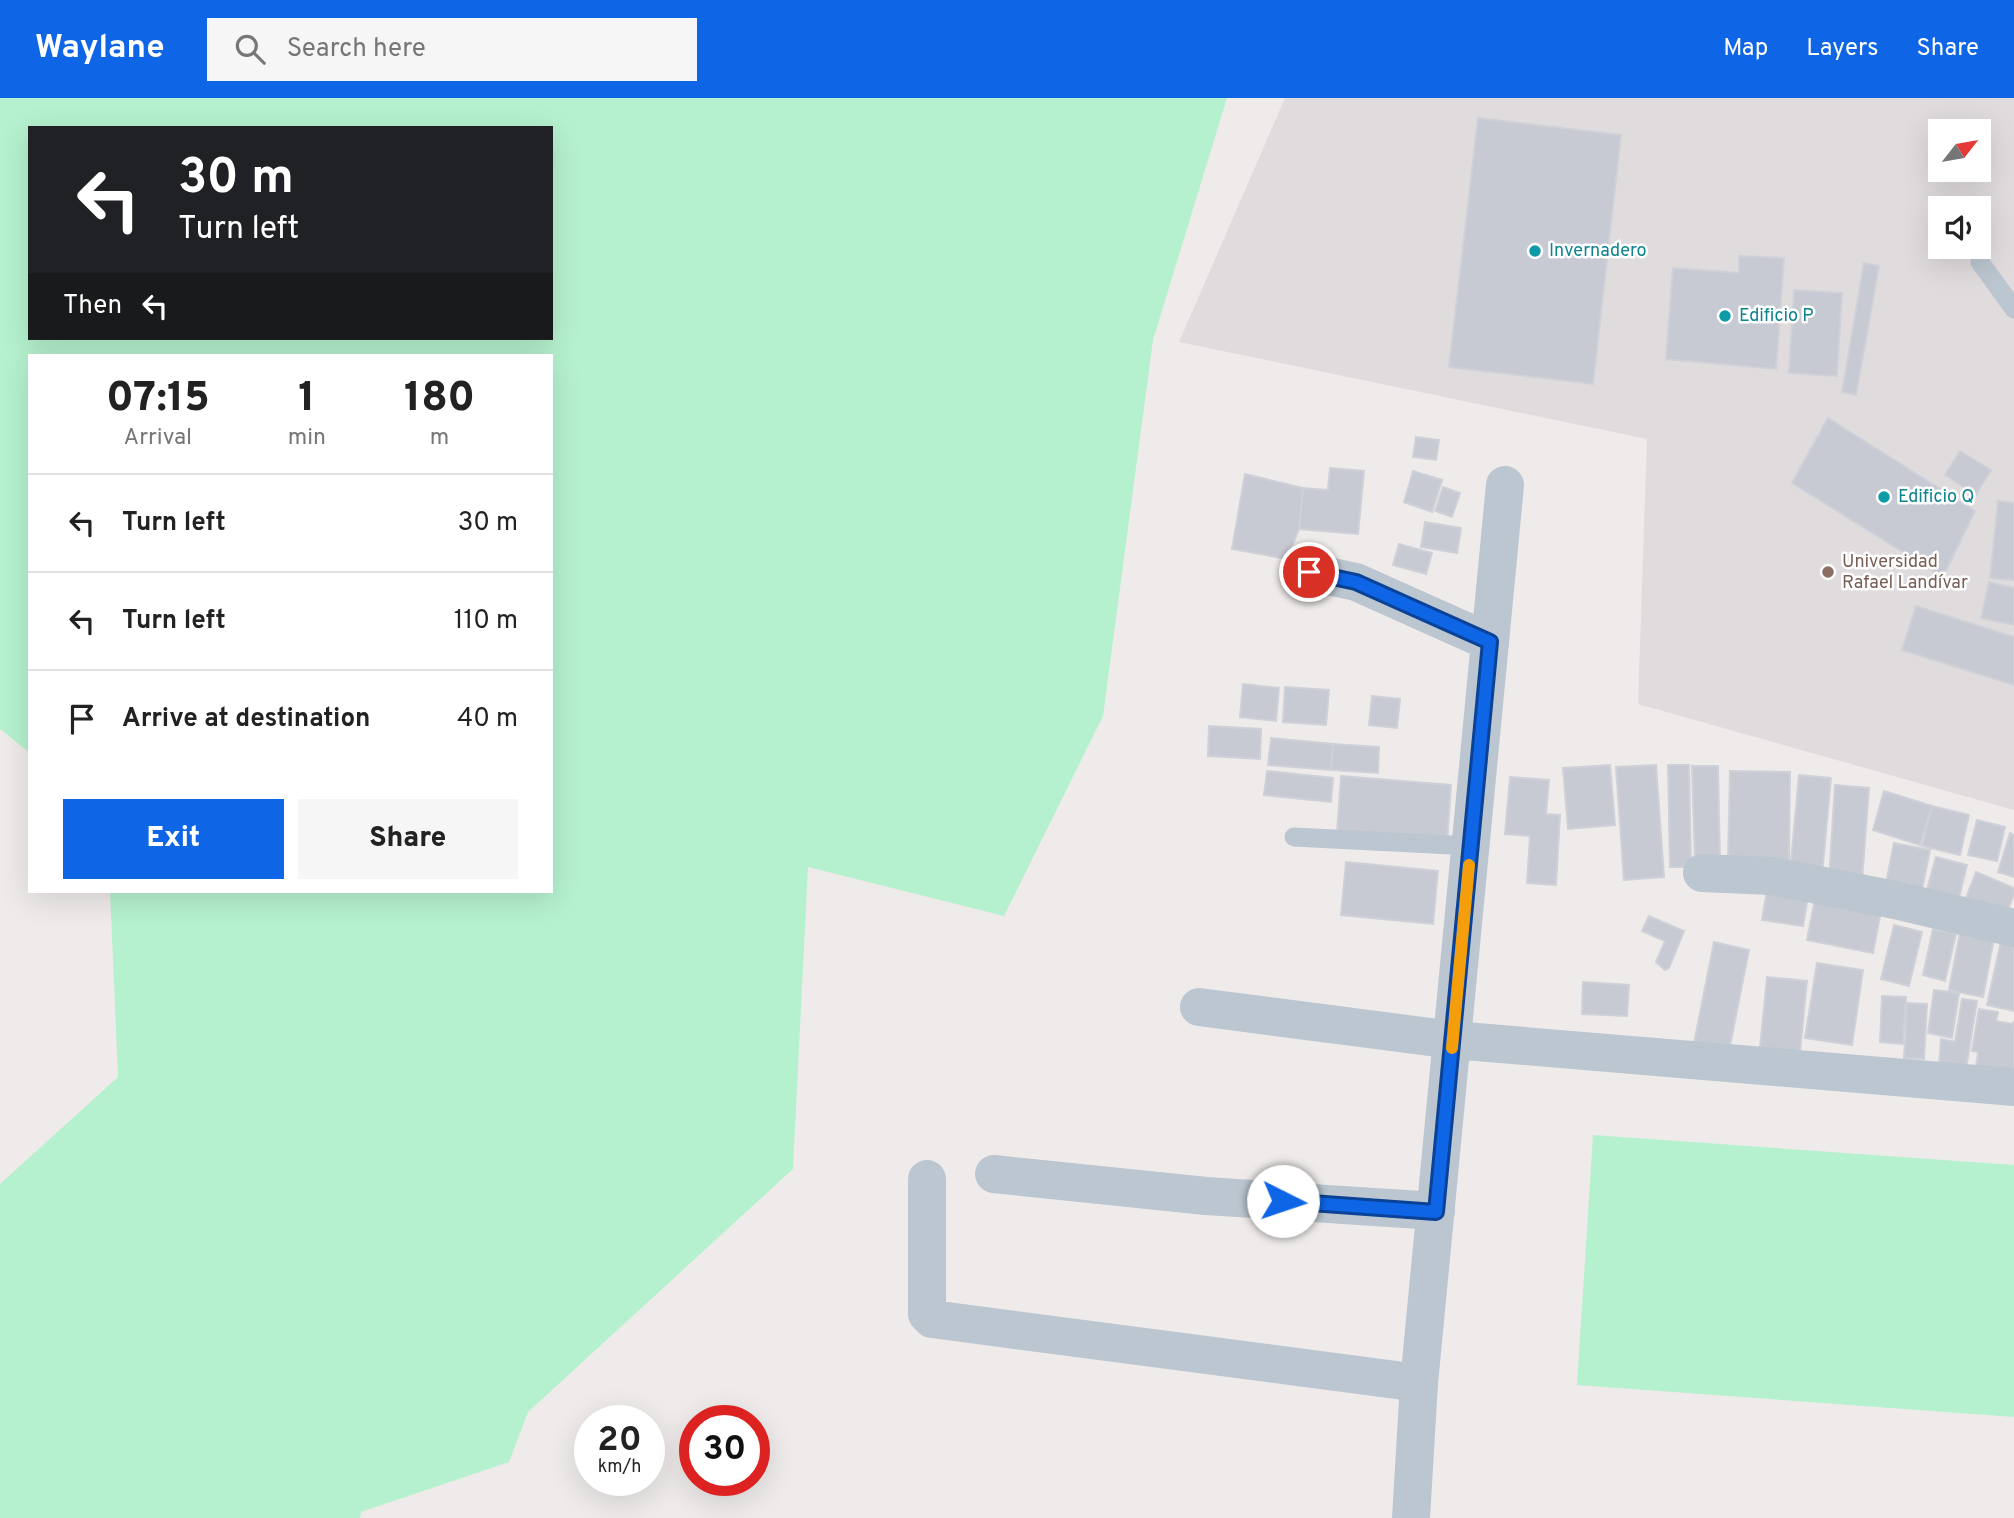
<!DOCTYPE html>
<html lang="en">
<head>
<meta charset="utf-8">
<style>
  :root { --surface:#fff; --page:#f6f6f6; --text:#222; --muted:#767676; --line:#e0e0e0; --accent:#0e66e7 }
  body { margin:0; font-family:Overpass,sans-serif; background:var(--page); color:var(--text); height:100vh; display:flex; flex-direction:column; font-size:26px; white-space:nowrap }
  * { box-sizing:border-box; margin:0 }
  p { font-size:23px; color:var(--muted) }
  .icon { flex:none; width:38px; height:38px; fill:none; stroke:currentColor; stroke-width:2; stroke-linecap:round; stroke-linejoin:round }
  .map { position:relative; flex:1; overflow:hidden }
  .details { position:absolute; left:28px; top:256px; width:525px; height:539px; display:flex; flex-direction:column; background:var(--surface); border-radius:0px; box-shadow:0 7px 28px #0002 }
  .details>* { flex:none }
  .hud { position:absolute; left:28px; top:28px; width:525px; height:214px; border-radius:0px; box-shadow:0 7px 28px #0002; background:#202124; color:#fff; overflow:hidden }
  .needle { width:46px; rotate:59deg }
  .buttons { position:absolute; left:1928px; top:21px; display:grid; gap:14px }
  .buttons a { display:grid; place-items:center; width:63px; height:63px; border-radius:0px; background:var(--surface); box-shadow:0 7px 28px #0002; font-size:35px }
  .speed { position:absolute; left:574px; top:1307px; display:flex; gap:14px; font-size:35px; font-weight:700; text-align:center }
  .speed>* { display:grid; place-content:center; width:91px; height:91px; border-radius:50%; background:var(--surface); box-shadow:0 7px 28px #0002; line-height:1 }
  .speed small { font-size:18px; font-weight:400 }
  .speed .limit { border:10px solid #d22; background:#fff; color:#111 }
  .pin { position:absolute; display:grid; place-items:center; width:60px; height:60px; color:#fff; margin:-30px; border:4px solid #fff; border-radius:50%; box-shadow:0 2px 7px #0007 }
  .me { position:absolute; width:77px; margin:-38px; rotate:94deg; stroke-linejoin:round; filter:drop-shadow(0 0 5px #0008) }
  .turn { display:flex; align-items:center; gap:24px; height:147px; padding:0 35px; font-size:32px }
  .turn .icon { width:91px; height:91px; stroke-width:2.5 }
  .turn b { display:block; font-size:49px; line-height:60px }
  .then { display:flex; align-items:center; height:66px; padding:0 35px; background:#0003; gap:14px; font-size:26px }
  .eta { display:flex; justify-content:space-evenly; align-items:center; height:119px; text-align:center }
  .eta b { font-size:42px; font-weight:800; line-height:49px }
  .primary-button { display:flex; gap:14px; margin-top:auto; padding:14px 35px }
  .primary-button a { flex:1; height:80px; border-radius:0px; background:var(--accent); color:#fff; font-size:28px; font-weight:800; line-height:80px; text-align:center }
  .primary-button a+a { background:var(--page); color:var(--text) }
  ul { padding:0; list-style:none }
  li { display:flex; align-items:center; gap:21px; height:98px; padding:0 35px; border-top:2px solid var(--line) }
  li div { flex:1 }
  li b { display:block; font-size:26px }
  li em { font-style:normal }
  header { display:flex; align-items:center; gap:42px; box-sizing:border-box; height:98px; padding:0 35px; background:var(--accent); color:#fff }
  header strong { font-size:33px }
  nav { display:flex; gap:38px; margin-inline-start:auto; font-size:24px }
  .search { width:490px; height:63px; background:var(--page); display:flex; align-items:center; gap:18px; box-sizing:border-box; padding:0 24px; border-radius:0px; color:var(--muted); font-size:26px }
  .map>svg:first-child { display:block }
  .education { fill:#e0dcdd; fill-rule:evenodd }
  .green { fill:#b5f1ce; fill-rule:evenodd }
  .building { fill:#c7cad2; stroke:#cfd1d8; stroke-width:2 }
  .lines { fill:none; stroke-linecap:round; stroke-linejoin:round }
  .lane { stroke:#bbc6d0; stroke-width:19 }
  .street { stroke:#bbc6d0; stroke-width:38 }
  .route-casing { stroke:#094296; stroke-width:18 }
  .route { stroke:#0e66e7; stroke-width:12 }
  .slow { stroke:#f59e0b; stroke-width:12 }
  .culture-dot { fill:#0f9aa8; stroke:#fff; stroke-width:2.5 }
  .education-dot { fill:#8d6e63; stroke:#fff; stroke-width:2.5 }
  .labels { text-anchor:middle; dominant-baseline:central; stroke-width:5; stroke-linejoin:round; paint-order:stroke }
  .culture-label { font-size:18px; fill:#0d838f; stroke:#fff; text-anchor:start }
  .education-label { font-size:18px; fill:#785e54; stroke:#fff; text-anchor:start }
</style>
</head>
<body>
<header>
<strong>Waylane</strong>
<div class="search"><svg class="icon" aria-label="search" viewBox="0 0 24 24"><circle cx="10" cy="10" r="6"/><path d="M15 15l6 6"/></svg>Search here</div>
<nav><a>Map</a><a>Layers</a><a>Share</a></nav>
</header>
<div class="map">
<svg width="2014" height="1420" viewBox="0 0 2014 1420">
  <rect width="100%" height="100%" fill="#efebeb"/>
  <!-- education -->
  <path class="education" d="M1285,0H2014V712L1638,606L1647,341L1179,244ZM1941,33H1979V72H1941ZM1941,110H1979V149H1941Z"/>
  <!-- green -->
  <g class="green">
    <path d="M0,0H1227L1153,242L1103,618L1004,818L808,769L793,1071L528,1314L509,1364L361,1414L360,1420H0V1086L118,979L110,793H551V257H30V655L0,631ZM30,30H551V240H30Z"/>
    <path d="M1593,1037L2014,1067V1319L1577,1287Z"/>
  </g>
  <!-- building -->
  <g class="building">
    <path d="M1478,20L1621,37L1593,286L1449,269Z"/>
    <path d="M1739,158L1784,160L1776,271L1666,261L1673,170L1739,175Z"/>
    <path d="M1864,165L1879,168L1856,297L1842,294Z"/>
    <path d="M1794,192L1842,195L1837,278L1789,275Z"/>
    <path d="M1828,320L1975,413L1943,479L1792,385Z"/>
    <path d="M1416,339L1439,342L1436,362L1413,359Z"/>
    <path d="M1960,353L1991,372L1976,397L1945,377Z"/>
    <path d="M1330,370L1364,373L1358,436L1299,431L1303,390L1328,392Z"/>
    <path d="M1413,373L1442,382L1432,414L1404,404Z"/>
    <path d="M1245,376L1303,390L1299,431L1287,461L1232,451Z"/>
    <path d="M1443,389L1460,395L1452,419L1435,413Z"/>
    <path d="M1998,403L2014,405V482L1990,480Z"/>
    <path d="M1425,424L1461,430L1457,455L1421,449Z"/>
    <path d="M1399,446L1432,455L1426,476L1393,467Z"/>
    <path d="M1989,484L2014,490V527L1981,520Z"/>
    <path d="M1916,508L2014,539V587L1902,552Z"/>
    <path d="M1243,586L1279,590L1276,623L1240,619Z"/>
    <path d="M1285,589L1329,592L1326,627L1283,624Z"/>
    <path d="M1372,598L1400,601L1397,630L1369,627Z"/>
    <path d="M1209,628L1261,631L1260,661L1208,658Z"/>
    <path d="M1271,640L1333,646L1331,672L1268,667Z"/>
    <path d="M1333,646L1379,649L1378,675L1331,672Z"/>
    <path d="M1610,667L1615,727L1568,731L1563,670Z"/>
    <path d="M1656,667L1664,779L1624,782L1616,669Z"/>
    <path d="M1668,667H1689L1691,769H1670Z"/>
    <path d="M1692,668H1718L1720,767H1695Z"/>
    <path d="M1267,673L1333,680L1331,704L1264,697Z"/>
    <path d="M1730,673L1790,674L1789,765L1728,764Z"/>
    <path d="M1799,677L1831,680L1822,777L1790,774Z"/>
    <path d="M1341,678L1451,687L1447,745L1337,735Z"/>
    <path d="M1510,679L1549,682L1546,716L1560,717L1556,787L1527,785L1530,738L1505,736Z"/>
    <path d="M1835,687L1869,690L1862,783L1829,781Z"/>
    <path d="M1884,693L1932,708L1920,747L1873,732Z"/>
    <path d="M1932,708L1969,717L1960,757L1922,748Z"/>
    <path d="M1977,722L2005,729L1997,763L1968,757Z"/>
    <path d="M2010,735L2014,737V779L1998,774Z"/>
    <path d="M1894,745L1930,752L1922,792L1886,785Z"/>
    <path d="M1936,759L1967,767L1958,804L1926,795Z"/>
    <path d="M1346,764L1438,773L1433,826L1341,817Z"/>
    <path d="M1976,774L2014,790V797L2006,816L1966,800Z"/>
    <path d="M1768,786L1809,793L1803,828L1762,822Z"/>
    <path d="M1816,796L1882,808L1873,855L1807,842Z"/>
    <path d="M1649,818L1684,833L1669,870L1665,872L1656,864L1665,843L1642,833Z"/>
    <path d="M1894,827L1922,834L1909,888L1881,881Z"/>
    <path d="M1933,831L1956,836L1945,883L1923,877Z"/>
    <path d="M1960,834L1994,840L1983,899L1949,892Z"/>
    <path d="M2002,839L2014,841V913L1987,907Z"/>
    <path d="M1714,844L1749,852L1728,958L1693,950Z"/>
    <path d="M1817,865L1863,872L1852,947L1805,940Z"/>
    <path d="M1767,879L1807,883L1799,964L1759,960Z"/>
    <path d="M1583,884L1629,887L1627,918L1582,916Z"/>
    <path d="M1934,892L1959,895L1952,940L1928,935Z"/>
    <path d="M1882,898L1906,899L1903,946L1880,944Z"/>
    <path d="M1962,901L1977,903L1966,971L1939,967L1941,941L1955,944Z"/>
    <path d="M1907,905L1927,906L1924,961L1904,960Z"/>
    <path d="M1979,911L1998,914L1996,923L2012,926L2014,924V976L1976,970L1978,954L1972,953Z"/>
  </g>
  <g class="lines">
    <!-- lane -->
    <g class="lane">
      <path d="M1980,164L2014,211"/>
      <path d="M1294,739L1471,748"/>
    </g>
    <!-- street -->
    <g class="street">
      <path d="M1309,474L1356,484L1490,544"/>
      <path d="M1702,775L1772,778L1895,802L2014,830"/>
      <path d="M1199,909L1453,942L2014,989"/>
      <path d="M994,1076L1206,1098L1436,1113"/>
      <path d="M927,1081V1216L932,1221L1419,1285"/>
      <path d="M1411,1420L1419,1285L1505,387"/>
    </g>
  </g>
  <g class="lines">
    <!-- route casing -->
    <g class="route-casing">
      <path id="route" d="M1283,1103L1436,1114L1490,544L1356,484L1309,474"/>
    </g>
    <!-- route -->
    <use href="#route" class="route"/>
    <!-- slow -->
    <path class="slow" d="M1452,950L1469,767"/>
  </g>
  <!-- markers -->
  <g class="culture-dot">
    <circle cx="1535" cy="153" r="7"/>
    <circle cx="1725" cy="218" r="7"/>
    <circle cx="1884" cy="399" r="7"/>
  </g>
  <circle class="education-dot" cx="1828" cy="474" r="7"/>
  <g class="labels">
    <!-- culture labels -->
    <g class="culture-label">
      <text x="1549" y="153">Invernadero</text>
      <text x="1739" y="218">Edificio P</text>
      <text x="1898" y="399">Edificio Q</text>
    </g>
    <!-- education labels -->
    <g class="education-label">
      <text x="1842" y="464">Universidad<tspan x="1842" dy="21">Rafael Landívar</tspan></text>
    </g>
  </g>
</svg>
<div class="buttons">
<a><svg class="needle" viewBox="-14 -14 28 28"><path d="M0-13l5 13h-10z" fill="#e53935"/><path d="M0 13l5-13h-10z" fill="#767676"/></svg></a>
<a><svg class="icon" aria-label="sound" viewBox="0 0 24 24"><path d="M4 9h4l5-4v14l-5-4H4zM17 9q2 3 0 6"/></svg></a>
</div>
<div class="speed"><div>20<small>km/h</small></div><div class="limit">30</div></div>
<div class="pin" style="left:1309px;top:474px;background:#d93025"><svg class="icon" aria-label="arrive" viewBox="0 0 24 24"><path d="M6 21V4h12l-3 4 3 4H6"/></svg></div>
<svg class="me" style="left:1283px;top:1103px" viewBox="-20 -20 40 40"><circle r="19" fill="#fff"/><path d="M0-13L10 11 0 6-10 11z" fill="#0e66e7"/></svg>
<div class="hud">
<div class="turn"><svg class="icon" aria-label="left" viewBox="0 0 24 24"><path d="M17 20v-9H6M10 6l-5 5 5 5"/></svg><div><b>30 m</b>Turn left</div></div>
<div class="then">Then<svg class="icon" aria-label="left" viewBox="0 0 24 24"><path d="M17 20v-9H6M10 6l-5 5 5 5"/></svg></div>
</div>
<section class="details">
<div class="eta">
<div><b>07:15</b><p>Arrival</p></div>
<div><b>1</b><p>min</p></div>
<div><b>180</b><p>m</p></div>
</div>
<ul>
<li><svg class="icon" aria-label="left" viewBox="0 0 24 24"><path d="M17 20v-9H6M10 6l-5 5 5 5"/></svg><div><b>Turn left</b></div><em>30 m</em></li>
<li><svg class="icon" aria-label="left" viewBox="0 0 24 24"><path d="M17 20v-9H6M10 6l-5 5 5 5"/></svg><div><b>Turn left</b></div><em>110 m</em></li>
<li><svg class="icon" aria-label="arrive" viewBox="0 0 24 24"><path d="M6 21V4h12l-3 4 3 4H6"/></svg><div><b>Arrive at destination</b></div><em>40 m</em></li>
</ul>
<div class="primary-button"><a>Exit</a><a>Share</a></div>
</section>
</div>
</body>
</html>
